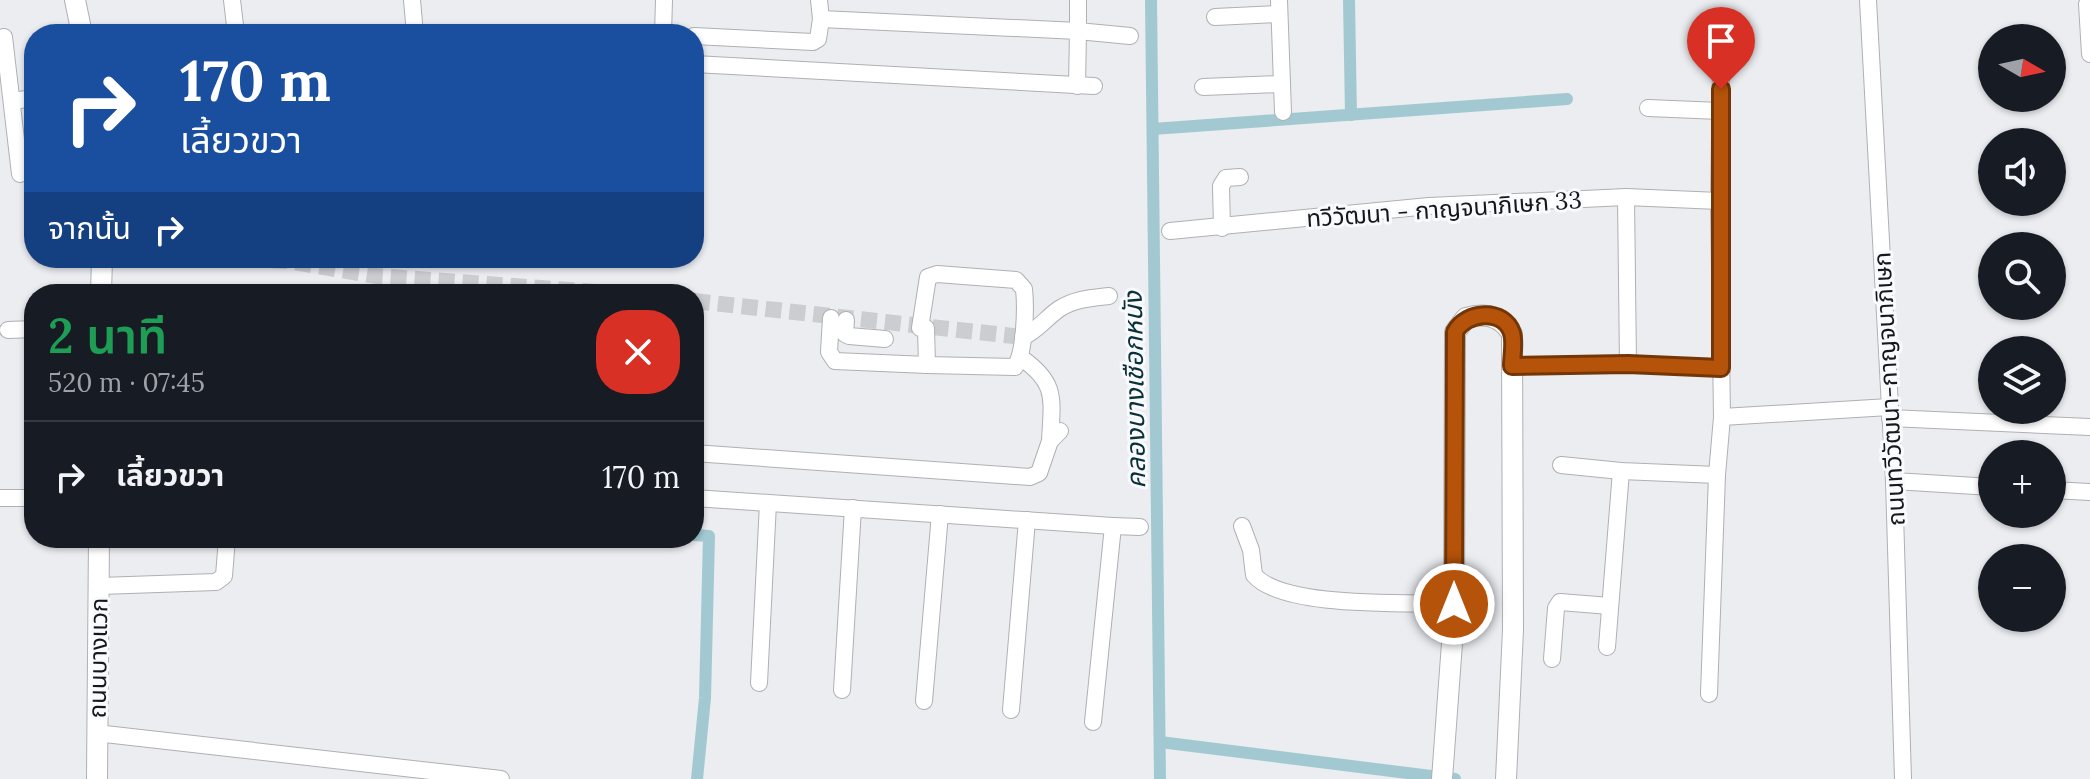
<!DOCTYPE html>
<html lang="th">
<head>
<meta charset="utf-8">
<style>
  :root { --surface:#171b24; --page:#242831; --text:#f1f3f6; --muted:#9ea1a6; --line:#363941 }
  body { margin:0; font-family:Lora,"Noto Sans Thai",serif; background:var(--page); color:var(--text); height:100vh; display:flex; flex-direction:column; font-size:30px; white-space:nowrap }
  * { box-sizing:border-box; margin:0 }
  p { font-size:26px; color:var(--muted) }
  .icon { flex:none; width:44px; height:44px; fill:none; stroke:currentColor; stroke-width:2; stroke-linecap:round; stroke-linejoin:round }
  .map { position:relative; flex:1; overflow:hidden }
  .panel { position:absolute; left:24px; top:284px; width:680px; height:264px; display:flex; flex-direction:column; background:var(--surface); border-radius:32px; box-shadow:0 2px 6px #0004 }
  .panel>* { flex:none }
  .hud { position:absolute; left:24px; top:24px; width:680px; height:244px; border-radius:32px; box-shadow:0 2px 6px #0004; background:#1a4fa0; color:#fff; overflow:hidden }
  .needle { width:52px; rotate:99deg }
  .controls { position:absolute; left:1978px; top:24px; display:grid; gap:16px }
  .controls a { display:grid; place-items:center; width:88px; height:88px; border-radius:50%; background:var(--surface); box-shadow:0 2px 6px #0004; font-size:40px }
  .pin { position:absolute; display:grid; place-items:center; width:68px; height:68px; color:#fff; margin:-82px -34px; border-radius:50% 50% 50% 0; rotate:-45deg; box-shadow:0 0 8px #0007 }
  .pin .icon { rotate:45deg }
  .me { position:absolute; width:88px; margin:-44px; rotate:0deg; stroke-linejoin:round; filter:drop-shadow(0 0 6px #0008) }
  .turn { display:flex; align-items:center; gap:28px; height:168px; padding:0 24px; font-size:36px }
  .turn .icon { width:104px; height:104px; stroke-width:2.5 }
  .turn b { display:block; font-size:56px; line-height:68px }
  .then { display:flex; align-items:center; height:76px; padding:0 24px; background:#0003; gap:16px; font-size:30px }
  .round { display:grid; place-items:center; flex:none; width:84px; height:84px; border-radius:32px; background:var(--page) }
  .headline { display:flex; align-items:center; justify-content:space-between; height:136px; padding:0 24px }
  h1 { font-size:48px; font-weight:600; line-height:60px; color:#1e9e55 }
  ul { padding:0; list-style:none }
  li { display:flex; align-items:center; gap:24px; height:112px; padding:0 24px; border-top:2px solid var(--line) }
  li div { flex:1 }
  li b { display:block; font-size:30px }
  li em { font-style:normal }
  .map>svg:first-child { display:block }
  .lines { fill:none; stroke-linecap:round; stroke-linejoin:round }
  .canal { stroke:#a2c9d1; stroke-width:12 }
  .minor-tunnel { stroke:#cbcdd0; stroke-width:16; stroke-dasharray:16 8; stroke-linecap:butt }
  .minor-casing { stroke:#afb0b4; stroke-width:18 }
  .major-casing { stroke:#afb0b4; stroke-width:22 }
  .minor { stroke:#fff; stroke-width:16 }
  .major { stroke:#fff; stroke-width:20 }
  .route-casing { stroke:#753606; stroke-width:20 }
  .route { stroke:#b45309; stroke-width:14 }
  .labels { text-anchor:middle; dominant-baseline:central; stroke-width:6; stroke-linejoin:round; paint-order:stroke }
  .street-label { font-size:24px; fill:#161718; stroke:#f9fafe }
  .water-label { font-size:26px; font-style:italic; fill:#093137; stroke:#f9fafe }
</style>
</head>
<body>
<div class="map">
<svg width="2090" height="779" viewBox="0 0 2090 779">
  <rect width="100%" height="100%" fill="#ebedf1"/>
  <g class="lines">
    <!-- canal -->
    <g class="canal">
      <path d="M1151,0L1160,779"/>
      <path d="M1349,0L1351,115"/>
      <path d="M1153,129L1567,99"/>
      <path d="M694,535L709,536L705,698L697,779"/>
      <path d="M1160,742L1455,779"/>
    </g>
    <!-- minor-tunnel -->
    <g class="minor-tunnel">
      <path d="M224,258L287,261L377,276L624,294"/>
      <path d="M694,301L1023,337"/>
    </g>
    <!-- minor casing -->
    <g class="minor-casing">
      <g id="minor">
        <path d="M232,0L236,34"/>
        <path d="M412,0L415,34"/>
        <path d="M1078,0V31L1130,36"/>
        <path d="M1279,0L1283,112"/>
        <path d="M1868,0L1894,481L1903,779"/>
        <path d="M2087,4L2090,54"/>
        <path d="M1215,17L1279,14"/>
        <path d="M821,19L1078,31L1077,86"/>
        <path d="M663,34L664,0"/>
        <path d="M694,36L813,42L818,39L821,19L819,0"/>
        <path d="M4,37L20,174"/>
        <path d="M694,64L1094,86"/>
        <path d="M1203,87L1281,84"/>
        <path d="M12,101L34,98"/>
        <path d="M1648,108L1720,111"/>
        <path d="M1626,197L1628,364"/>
        <path d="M1222,228L1221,186L1226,178L1240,177"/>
        <path d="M1170,231L1429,206L1626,197L1719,201"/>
        <path d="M831,318L829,352L835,361L927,365"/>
        <path d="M846,320L845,334L849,336L885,339"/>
        <path d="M920,328L928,277L937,274L1016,280L1024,289C1026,308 1025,352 1015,367L927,365L926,328"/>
        <path d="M8,330L34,329"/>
        <path d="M1023,337C1037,331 1046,318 1059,309C1074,299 1091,298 1109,296"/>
        <path d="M1020,357C1058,383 1052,399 1050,441"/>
        <path d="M1512,366L1628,364L1721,368"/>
        <path d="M1722,417L1889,407"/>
        <path d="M1890,418L2090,427"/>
        <path d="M694,453L1030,477L1039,473L1050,441L1060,431"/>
        <path d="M1561,465L1621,471L1717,475"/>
        <path d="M1894,481L1992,487"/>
        <path d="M2052,490L2090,492"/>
        <path d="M0,498H34"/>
        <path d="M694,498L1113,526L1093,722"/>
        <path d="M1113,526L1140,527"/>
        <path d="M1242,526L1251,550L1254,575C1283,609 1409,602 1454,604"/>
        <path d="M100,586L216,582L224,576L227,538"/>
        <path d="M1607,647L1621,471"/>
        <path d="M1552,659L1556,608L1560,602L1610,606"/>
        <path d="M759,683L768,503"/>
        <path d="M842,690L853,508"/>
        <path d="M1709,694L1717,475L1722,417L1719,201L1721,68"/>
        <path d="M924,701L940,514"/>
        <path d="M1011,710L1027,520"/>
        <path d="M96,733L501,779"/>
      </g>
    </g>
    <!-- major casing -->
    <g class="major-casing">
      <g id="major">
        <path d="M75,0L82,34"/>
        <path d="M101,294L102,258"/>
        <path d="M97,779L99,538"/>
        <path d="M1442,779L1454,616L1455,332L1466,318C1485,312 1502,316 1512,334L1513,630L1506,779"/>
      </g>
    </g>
    <!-- minor -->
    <use href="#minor" class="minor"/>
    <!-- major -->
    <use href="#major" class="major"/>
  </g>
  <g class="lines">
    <!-- route casing -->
    <g class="route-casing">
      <path id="route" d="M1454,604L1455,332C1466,311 1504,308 1512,333C1515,342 1512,356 1512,366L1628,364L1721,368V89"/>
    </g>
    <!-- route -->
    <use href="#route" class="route"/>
  </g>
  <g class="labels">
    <!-- street labels -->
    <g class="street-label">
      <text transform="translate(1444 209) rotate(-4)">ทวีวัฒนา - กาญจนาภิเษก 33</text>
      <text transform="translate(1889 389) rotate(-93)">ถนนทวีวัฒนา-กาญจนาภิเษก</text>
      <text transform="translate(98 658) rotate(-89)">ถนนบางแวก</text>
    </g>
    <!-- water labels -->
    <g class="water-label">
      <text transform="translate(1134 390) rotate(-91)">คลองบางเชือกหนัง</text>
    </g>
  </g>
</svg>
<div class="controls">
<a><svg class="needle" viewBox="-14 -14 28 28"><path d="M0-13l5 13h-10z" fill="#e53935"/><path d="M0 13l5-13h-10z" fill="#9ea1a6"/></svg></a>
<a><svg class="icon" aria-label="sound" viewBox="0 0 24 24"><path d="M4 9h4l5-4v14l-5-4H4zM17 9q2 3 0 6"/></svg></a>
<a><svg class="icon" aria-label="search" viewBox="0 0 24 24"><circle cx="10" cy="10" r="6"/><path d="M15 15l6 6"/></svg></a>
<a><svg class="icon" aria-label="layers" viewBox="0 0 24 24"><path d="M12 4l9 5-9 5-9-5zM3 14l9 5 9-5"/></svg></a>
<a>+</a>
<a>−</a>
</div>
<div class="pin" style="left:1721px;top:89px;background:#d93025"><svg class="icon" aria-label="arrive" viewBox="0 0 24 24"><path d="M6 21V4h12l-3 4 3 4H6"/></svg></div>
<svg class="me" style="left:1454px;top:604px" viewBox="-20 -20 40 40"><circle r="17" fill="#b45309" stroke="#fff" stroke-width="3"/><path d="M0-11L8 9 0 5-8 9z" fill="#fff"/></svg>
<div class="hud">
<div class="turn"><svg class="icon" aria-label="right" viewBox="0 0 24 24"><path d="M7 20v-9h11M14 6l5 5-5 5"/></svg><div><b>170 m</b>เลี้ยวขวา</div></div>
<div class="then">จากนั้น<svg class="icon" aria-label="right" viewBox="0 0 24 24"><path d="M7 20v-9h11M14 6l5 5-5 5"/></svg></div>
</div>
<section class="panel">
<div class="headline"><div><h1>2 นาที</h1><p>520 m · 07:45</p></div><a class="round" style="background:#d93025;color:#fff"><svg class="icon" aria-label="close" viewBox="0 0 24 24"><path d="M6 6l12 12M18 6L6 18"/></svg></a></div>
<ul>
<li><svg class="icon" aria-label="right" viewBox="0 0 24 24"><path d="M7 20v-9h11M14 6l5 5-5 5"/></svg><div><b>เลี้ยวขวา</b></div><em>170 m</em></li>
</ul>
</section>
</div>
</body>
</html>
